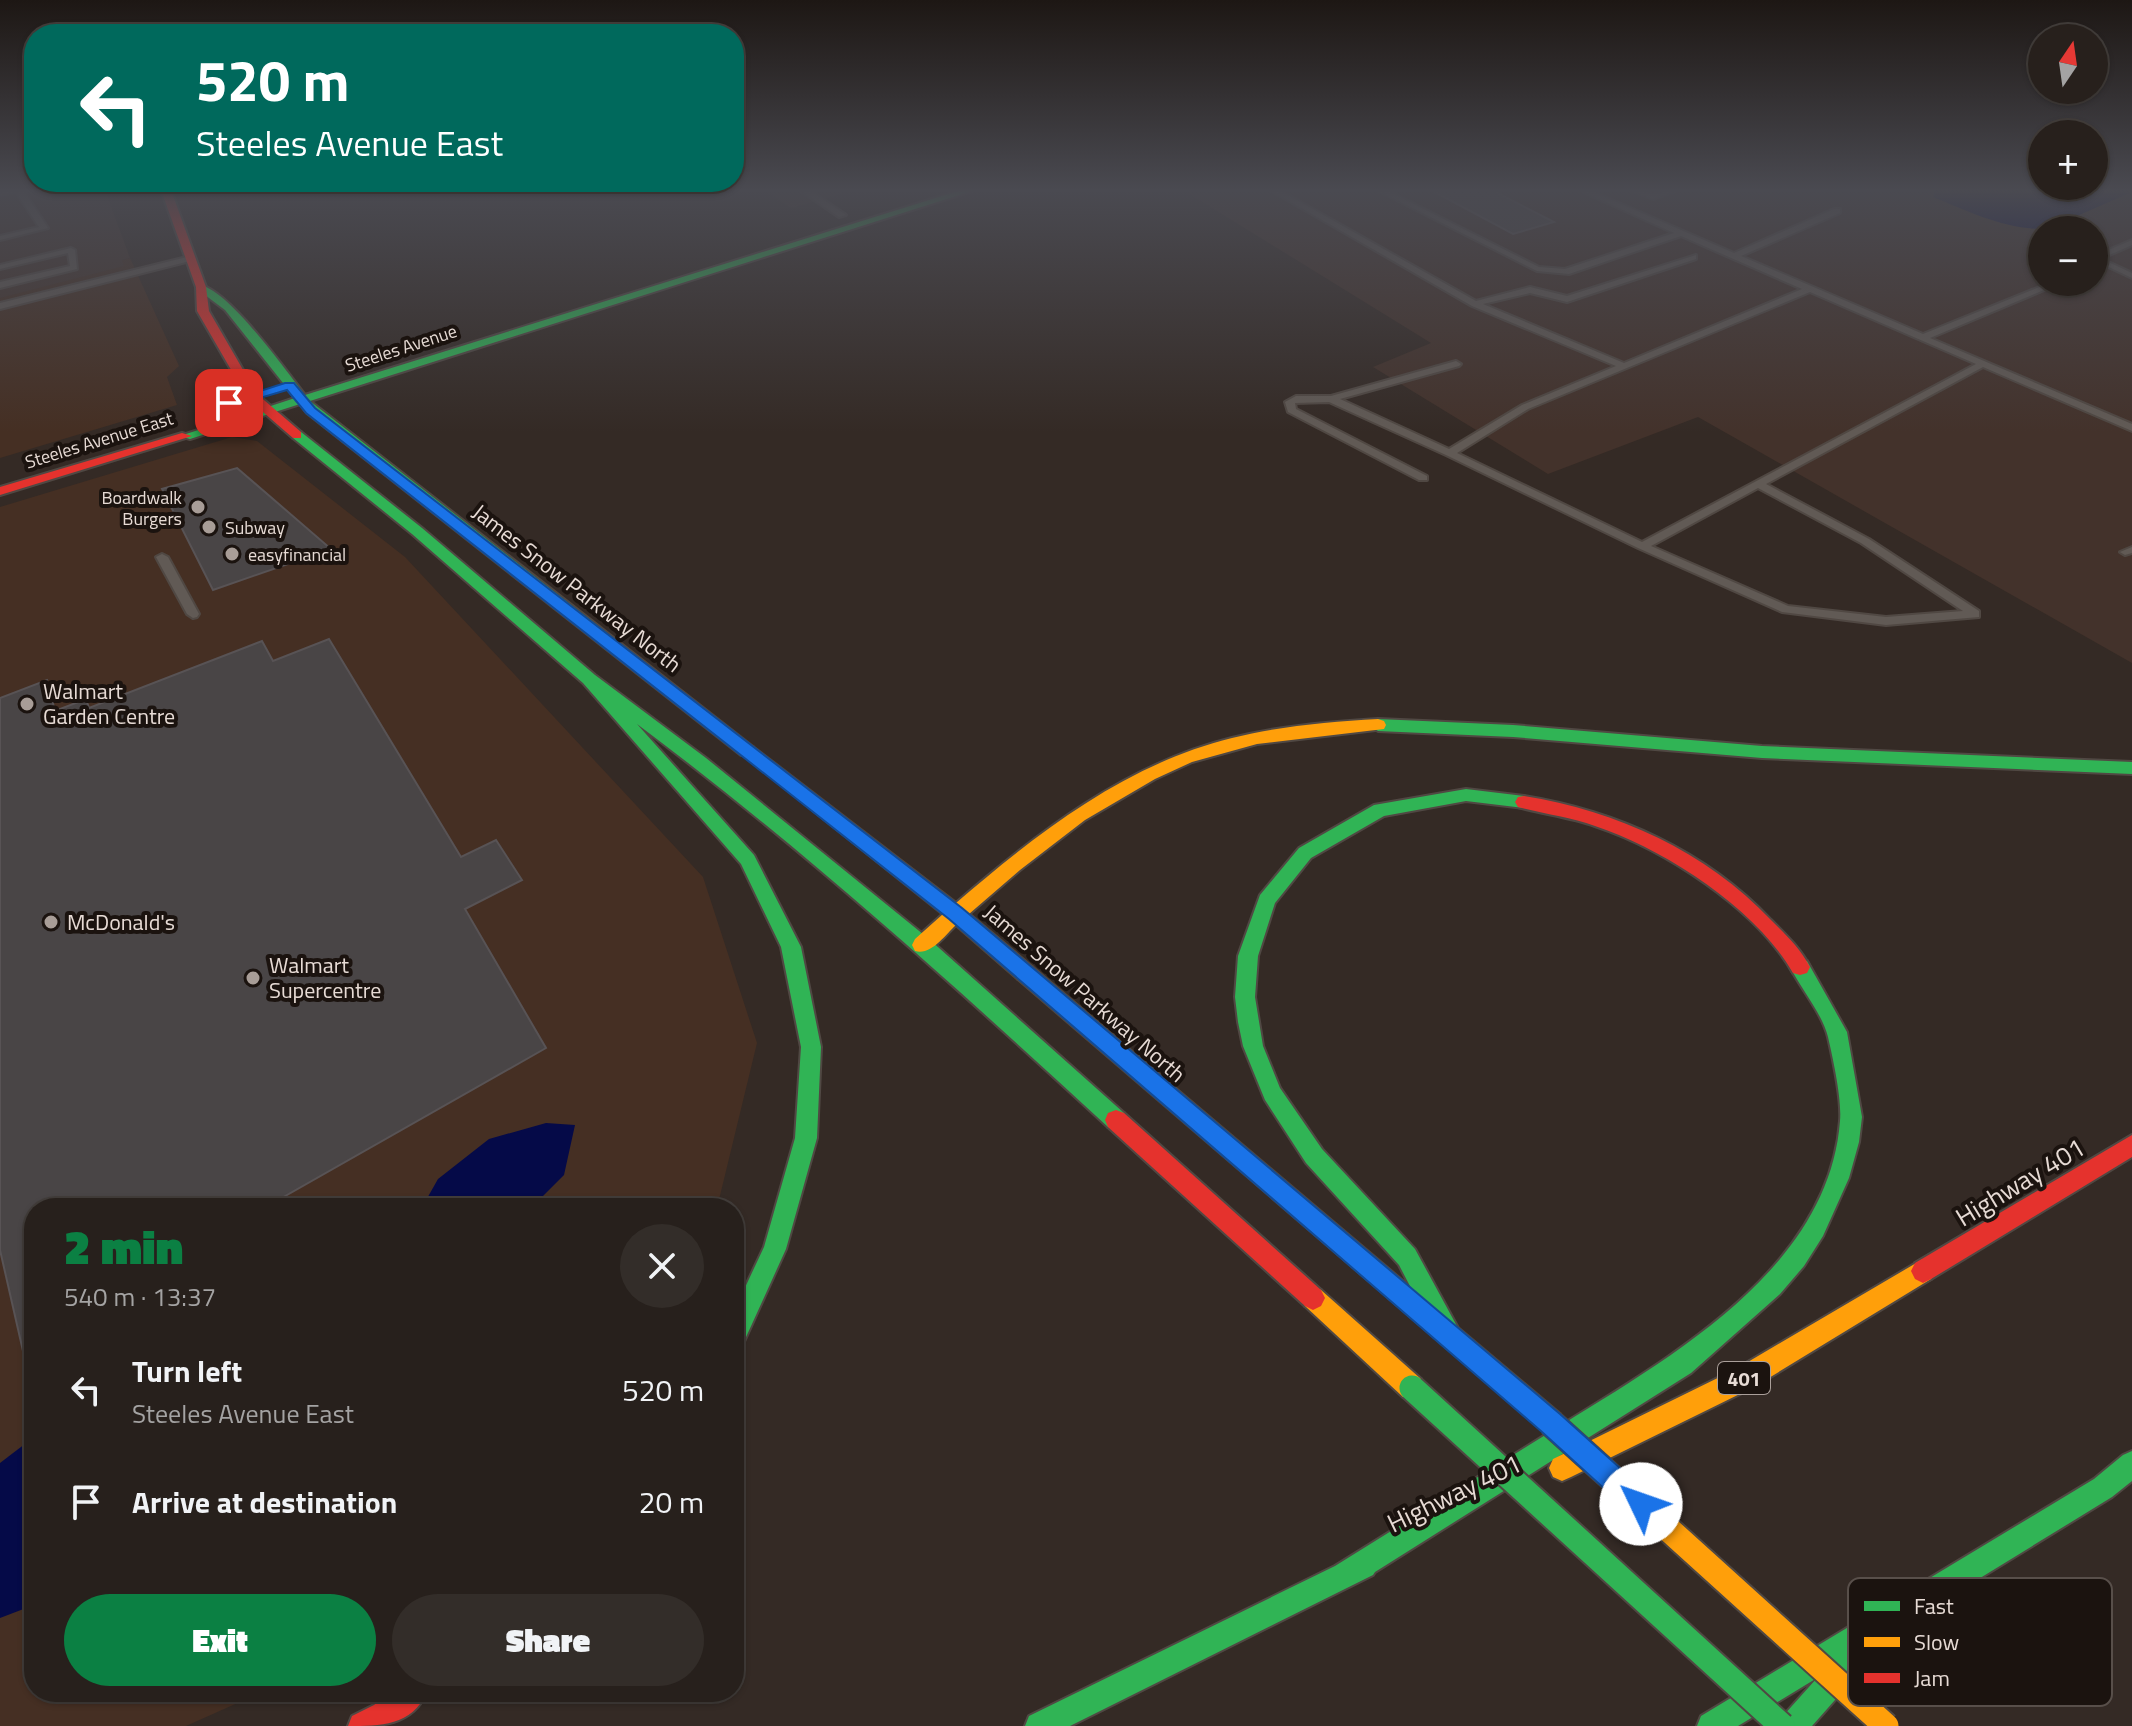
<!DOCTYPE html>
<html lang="en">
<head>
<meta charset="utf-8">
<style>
  :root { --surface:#27201c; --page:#332d29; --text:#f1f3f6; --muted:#a4a3a3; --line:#433e3b; --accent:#0b8043 }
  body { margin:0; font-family:"Titillium Web",sans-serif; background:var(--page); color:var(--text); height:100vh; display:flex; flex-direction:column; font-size:30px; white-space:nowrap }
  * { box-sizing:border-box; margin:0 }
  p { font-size:26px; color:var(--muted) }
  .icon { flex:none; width:44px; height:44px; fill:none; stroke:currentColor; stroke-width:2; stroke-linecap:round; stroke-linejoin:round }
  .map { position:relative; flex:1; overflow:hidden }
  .sheet { position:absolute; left:24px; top:1198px; width:720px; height:504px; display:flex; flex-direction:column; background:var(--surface); border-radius:32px; box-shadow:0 2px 6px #0004,0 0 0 2px var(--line) }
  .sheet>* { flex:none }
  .banner { position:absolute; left:24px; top:24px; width:720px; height:168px; border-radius:32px; box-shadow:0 2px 6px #0004,0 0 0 2px var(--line); background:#00695c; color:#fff; overflow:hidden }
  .needle { width:52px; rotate:13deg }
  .controls { position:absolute; left:2028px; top:24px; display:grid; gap:16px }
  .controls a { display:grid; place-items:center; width:80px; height:80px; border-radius:50%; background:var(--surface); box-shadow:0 2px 6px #0004,0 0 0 2px var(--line); font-size:40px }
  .pin { position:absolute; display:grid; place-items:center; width:68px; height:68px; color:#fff; margin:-34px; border-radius:16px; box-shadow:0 4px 12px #0006 }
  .me { position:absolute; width:88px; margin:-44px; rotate:312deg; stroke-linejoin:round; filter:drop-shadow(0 0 6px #0008) }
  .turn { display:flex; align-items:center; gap:28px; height:168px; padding:0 40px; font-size:36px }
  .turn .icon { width:104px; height:104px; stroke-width:2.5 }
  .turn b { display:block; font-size:56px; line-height:68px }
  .round { display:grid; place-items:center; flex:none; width:84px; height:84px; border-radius:42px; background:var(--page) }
  .summary { display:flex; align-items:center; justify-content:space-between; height:136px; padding:0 40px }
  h1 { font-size:48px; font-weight:800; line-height:60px; color:var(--accent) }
  .action { display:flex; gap:16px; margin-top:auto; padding:16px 40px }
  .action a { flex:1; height:92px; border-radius:48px; background:var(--accent); color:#fff; font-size:32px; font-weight:800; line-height:92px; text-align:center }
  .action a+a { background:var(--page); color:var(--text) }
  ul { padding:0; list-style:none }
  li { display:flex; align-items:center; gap:24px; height:112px; padding:0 40px }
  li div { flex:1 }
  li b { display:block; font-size:30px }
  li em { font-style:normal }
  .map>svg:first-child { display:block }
  .built { fill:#452f23 }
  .industrial { fill:#43322b; fill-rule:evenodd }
  .water { fill:#050a48 }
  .building { fill:#494546; stroke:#585355; stroke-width:2 }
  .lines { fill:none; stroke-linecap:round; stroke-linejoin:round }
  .lane-casing { stroke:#504843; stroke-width:4 }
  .fast-casing { stroke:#504843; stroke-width:4 }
  .slow-casing { stroke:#504843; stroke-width:4 }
  .jam-casing { stroke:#504843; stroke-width:4 }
  .lane { fill:#615a55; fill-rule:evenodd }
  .fast { fill:#30b455; fill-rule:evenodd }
  .slow { fill:#ff9f0a; fill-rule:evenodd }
  .jam { fill:#e5322d; fill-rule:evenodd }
  .fast-bridge-casing { stroke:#504843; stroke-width:29; stroke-linecap:butt }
  .slow-bridge-casing { stroke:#504843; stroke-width:29; stroke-linecap:butt }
  .fast-bridge { stroke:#30b455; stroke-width:25 }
  .slow-bridge { stroke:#ff9f0a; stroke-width:25 }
  .route { fill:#1a73e8; stroke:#114b97; stroke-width:2 }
  .poi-dot { fill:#a89d97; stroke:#1b130f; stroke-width:3 }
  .labels { text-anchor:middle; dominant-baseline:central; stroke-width:8; stroke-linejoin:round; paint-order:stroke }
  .far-street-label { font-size:18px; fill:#e7dbd5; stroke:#1b130f }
  .far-poi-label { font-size:18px; fill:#e7dbd5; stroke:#1b130f; text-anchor:start }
  .shield { fill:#1b130f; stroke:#aa9f9a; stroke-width:2 }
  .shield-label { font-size:20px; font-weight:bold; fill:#e7dbd5 }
  .street-label { font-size:22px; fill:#e7dbd5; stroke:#1b130f }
  .poi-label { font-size:22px; fill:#e7dbd5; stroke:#1b130f; text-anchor:start }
  .near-street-label { font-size:26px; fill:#e7dbd5; stroke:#1b130f }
  .key { fill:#1b130f; stroke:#584f4a; stroke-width:2 }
  .key-label { font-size:22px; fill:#e7dbd5 }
</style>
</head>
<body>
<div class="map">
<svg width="2132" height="1726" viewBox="0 0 2132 1726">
  <rect width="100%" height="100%" fill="#342a25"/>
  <!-- built -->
  <g class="built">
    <path d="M130,258L179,366L167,377L177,405L0,458V290Z"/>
    <path d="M232,437L257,441L405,557L703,877L757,1043L717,1208H34V1692H262L186,1726H0V507Z"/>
  </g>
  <!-- industrial -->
  <g class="industrial">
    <path d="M0,190H105L130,258L122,260L124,266L0,298Z"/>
    <path d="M764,190H856L791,208Z"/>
    <path d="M1183,190H2132V663L1698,417L1548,474L1373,367L1431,343ZM2042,230H2094V282H2042Z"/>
  </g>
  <!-- water -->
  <g class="water">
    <path d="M1935,190H2132V192L2047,229C2006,230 1970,212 1933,197Z"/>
    <path d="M546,1123L575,1125L564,1175L531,1208H415L425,1202L438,1179L489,1139Z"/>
    <path d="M34,1437V1605L0,1618V1463Z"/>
  </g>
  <!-- building -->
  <g class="building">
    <path d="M1431,190H1492L1554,222L1513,234Z"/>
    <path d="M237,468L331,549L213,590L162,489Z"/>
    <path d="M329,639L461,857L496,840L522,880L465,909L546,1048L264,1208H34V1359L25,1360L0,1250V698L47,680L55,711L86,699L89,708L262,641L273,661Z"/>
  </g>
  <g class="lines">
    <!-- lane casing -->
    <g class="lane-casing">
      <g id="lane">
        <path d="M23,190L48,228L0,240V236L39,227L16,192L0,195V191Z"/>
        <path d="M800,190H809L846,215L839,217Z"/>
        <path d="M1270,190H1279L1476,301L1530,287L1567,296L1696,255V259L1567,302L1530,293L1483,304L1624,363L1802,289L1681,236L1569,274L1537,271L1377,190H1386L1539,267L1565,269L1674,233L1579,190H1589L1734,253L1834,209H1840V213L1741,256L1923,334L2052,282H2063L1930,338L2132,424V431L1983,367L1766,484L1869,539L1979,611V617L1886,625L1782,612L1638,548L1446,455L1329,402L1295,403L1296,409L1427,476V480H1419L1288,412L1285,402L1296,396H1331L1456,361L1461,364L1459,366L1340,399L1449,449L1522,405L1616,366L1472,306ZM1810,292L1976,364L1642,542L1457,453L1528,409ZM1758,488L1861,543L1963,611L1886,617L1788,606L1651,546Z"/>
        <path d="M1630,190C1638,190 1643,192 1651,194C1659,195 1669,190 1678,190L1653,199Z"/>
        <path d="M2132,240V245L2105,257L2104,260L2132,273V278L2096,261L2099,254Z"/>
        <path d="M71,248L75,250L77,269L0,288V282L70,266L68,253L0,269V265Z"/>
        <path d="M191,256H194V260L0,309V303Z"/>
        <path d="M2132,547V553L2125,555L2120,552Z"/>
        <path d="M162,554L168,557L199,614L197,617L193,618L187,614L156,557Z"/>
      </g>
    </g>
    <!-- fast casing -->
    <g class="fast-casing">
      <g id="fast">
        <path d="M961,190H975L310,401L753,747L755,751L753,755H741L307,413L300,404L190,439L180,436L295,398L225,310L197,289V285C224,283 287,372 305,395Z"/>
        <path d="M293,432H301L422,528L595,675L706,758L929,939L1124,1113L1127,1120L1124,1127L1116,1130L1108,1127C956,987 803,848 637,724L754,855L801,947L821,1047L817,1138L786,1249L742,1346L734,1350V1311L764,1247L795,1138L801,1047L781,947L741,864L583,683L412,534L293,438Z"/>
        <path d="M1378,719L1513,725L1762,746L2132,762V774L1762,758L1513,737L1378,731L1370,725Z"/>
        <path d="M1466,789L1524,796L1533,802L1524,808L1466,801L1384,816L1311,858L1275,903L1258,956L1255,997L1263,1046L1280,1088L1322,1149L1415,1249L1458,1328L1560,1414L1563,1424C1674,1355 1829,1267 1840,1121C1842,1099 1833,1059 1828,1037C1822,1013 1801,989 1790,967L1793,961L1800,959L1807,961L1847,1032L1862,1117L1859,1142L1849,1178L1823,1236L1804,1266L1780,1294L1691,1373L1375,1572L1373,1575L1070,1726H1025L1029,1716L1335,1566L1547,1434L1018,979L1015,973L1018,967L1025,965L1032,967L1411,1288L1399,1265L1306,1163L1265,1100L1243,1046L1238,1022L1235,997L1238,956L1260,895L1299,848L1374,805Z"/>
        <path d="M2132,1451V1481L2112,1497L1866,1648L1869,1656L1865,1666L1812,1726H1779L1783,1716L1817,1678L1738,1726H1697L1701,1716L2094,1479L2123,1455Z"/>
      </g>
    </g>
    <!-- slow casing -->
    <g class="slow-casing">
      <g id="slow">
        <path d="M1378,719L1384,721L1386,725L1384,729L1257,744L1192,762L1155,779L1085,820L1020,870L969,914L1032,967L1035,973L1032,979L1025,981L1018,979L956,925C945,935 931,956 915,951L912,945L915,939L943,914L739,751L741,747H753L956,903C1037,833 1126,764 1232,738C1280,726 1329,722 1378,719Z"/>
        <path d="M1923,1259L1931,1263L1935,1271L1931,1279L1754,1387L1571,1477L1562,1481L1553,1477L1549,1468L1553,1459L1736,1369Z"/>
        <path d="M1313,1286L1321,1290L1421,1379L1424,1388L1421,1397L1412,1400L1403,1397L1305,1306L1301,1298L1305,1290Z"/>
      </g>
    </g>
    <!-- jam casing -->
    <g class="jam-casing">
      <g id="jam">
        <path d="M161,190H171L206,287L209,311L257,394L301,432V438H293L248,399L197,311L196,287Z"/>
        <path d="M182,433L192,436L0,495V487Z"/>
        <path d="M1524,796C1617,811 1706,851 1771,920C1786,935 1800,948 1810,967L1807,973L1800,975L1793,973C1756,908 1664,849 1595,826C1570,817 1543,814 1518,807L1515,802L1518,797Z"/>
        <path d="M1116,1110L1124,1113L1321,1290L1325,1298L1321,1306L1313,1310L1305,1306L1108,1127L1105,1120L1108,1113Z"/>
        <path d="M2132,1135V1157L1931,1279L1923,1283L1915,1279L1911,1271L1915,1263Z"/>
        <path d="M390,1692H427C412,1726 380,1726 348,1726L352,1716L374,1705Z"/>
      </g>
    </g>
    <!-- lane -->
    <use href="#lane" class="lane"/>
    <!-- fast -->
    <use href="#fast" class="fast"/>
    <!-- slow -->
    <use href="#slow" class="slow"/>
    <!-- jam -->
    <use href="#jam" class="jam"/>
    <!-- fast-bridge casing -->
    <g class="fast-bridge-casing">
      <path id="fast-bridge" d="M1412,1388L1782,1726"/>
    </g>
    <!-- slow-bridge casing -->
    <g class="slow-bridge-casing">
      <path id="slow-bridge" d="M1551,1423L1886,1726"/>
    </g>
    <!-- fast-bridge -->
    <use href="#fast-bridge" class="fast-bridge"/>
    <!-- slow-bridge -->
    <use href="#slow-bridge" class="slow-bridge"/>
  </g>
  <!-- sky -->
  <linearGradient id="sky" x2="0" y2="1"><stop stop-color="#1d1714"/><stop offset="0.44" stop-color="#4a4a51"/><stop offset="1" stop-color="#4a4a51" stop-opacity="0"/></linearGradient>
  <rect width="2132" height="432" fill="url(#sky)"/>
  <!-- route -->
  <path class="route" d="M285,383H294L315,408L962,908L1560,1414L1650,1495L1654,1504L1650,1513L1641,1517L1631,1513L1542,1432L949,919L306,413L287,390L229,407L223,403Z"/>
  <!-- markers -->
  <g class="poi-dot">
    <circle cx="198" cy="507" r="8"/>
    <circle cx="209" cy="527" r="8"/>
    <circle cx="232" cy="554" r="8"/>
    <circle cx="27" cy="704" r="8"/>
    <circle cx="51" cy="922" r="8"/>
    <circle cx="253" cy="978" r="8"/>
  </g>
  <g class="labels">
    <!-- far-street labels -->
    <g class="far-street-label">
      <text transform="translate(401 348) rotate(-18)">Steeles Avenue</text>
      <text transform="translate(99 440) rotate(-17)">Steeles Avenue East</text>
    </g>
    <!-- far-poi labels -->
    <g class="far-poi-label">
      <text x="182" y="497" text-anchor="end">Boardwalk<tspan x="182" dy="21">Burgers</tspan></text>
      <text x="225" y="527">Subway</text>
      <text x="248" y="554">easyfinancial</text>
    </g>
    <!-- shield labels -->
    <rect class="shield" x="1718" y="1362" width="52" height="32" rx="6"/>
    <g class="shield-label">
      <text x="1744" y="1378">401</text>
    </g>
    <!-- street labels -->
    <g class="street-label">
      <text transform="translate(577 588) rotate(38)">James Snow Parkway North</text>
      <text transform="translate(1085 993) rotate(41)">James Snow Parkway North</text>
    </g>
    <!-- poi labels -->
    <g class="poi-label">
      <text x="43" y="691">Walmart<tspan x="43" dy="25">Garden Centre</tspan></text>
      <text x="67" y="922">McDonald's</text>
      <text x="269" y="965">Walmart<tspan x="269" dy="25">Supercentre</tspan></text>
    </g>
    <!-- near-street labels -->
    <g class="near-street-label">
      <text transform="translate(2020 1182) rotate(-31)">Highway 401</text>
      <text transform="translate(1454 1493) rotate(-26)">Highway 401</text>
    </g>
  </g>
  <!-- legend -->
  <rect x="1848" y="1578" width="264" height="128" rx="12" class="key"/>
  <rect x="1864" y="1601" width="36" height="10" fill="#30b455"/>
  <rect x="1864" y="1637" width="36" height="10" fill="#ff9f0a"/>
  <rect x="1864" y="1673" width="36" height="10" fill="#e5322d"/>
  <g class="key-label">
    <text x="1914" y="1614">Fast</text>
    <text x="1914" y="1650">Slow</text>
    <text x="1914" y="1686">Jam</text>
  </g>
</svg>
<div class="controls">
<a><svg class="needle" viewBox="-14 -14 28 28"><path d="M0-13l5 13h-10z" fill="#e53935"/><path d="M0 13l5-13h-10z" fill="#a4a3a3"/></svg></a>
<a>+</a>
<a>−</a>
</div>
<div class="pin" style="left:229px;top:403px;background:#d93025"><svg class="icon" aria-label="arrive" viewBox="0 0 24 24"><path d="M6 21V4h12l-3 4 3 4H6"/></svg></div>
<svg class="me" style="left:1641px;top:1504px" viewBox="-20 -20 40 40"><circle r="19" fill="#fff"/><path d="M0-13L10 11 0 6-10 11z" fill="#1a73e8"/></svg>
<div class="banner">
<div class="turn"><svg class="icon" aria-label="left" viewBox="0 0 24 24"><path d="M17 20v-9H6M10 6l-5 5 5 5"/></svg><div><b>520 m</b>Steeles Avenue East</div></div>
</div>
<section class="sheet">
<div class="summary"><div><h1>2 min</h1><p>540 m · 13:37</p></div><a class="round"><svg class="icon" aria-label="close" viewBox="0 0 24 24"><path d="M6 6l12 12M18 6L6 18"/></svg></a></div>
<ul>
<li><svg class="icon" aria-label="left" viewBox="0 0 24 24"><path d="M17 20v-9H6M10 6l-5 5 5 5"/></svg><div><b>Turn left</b><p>Steeles Avenue East</p></div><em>520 m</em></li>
<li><svg class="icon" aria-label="arrive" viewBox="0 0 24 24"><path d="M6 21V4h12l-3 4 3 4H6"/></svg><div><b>Arrive at destination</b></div><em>20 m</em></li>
</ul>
<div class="action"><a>Exit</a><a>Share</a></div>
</section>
</div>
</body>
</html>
